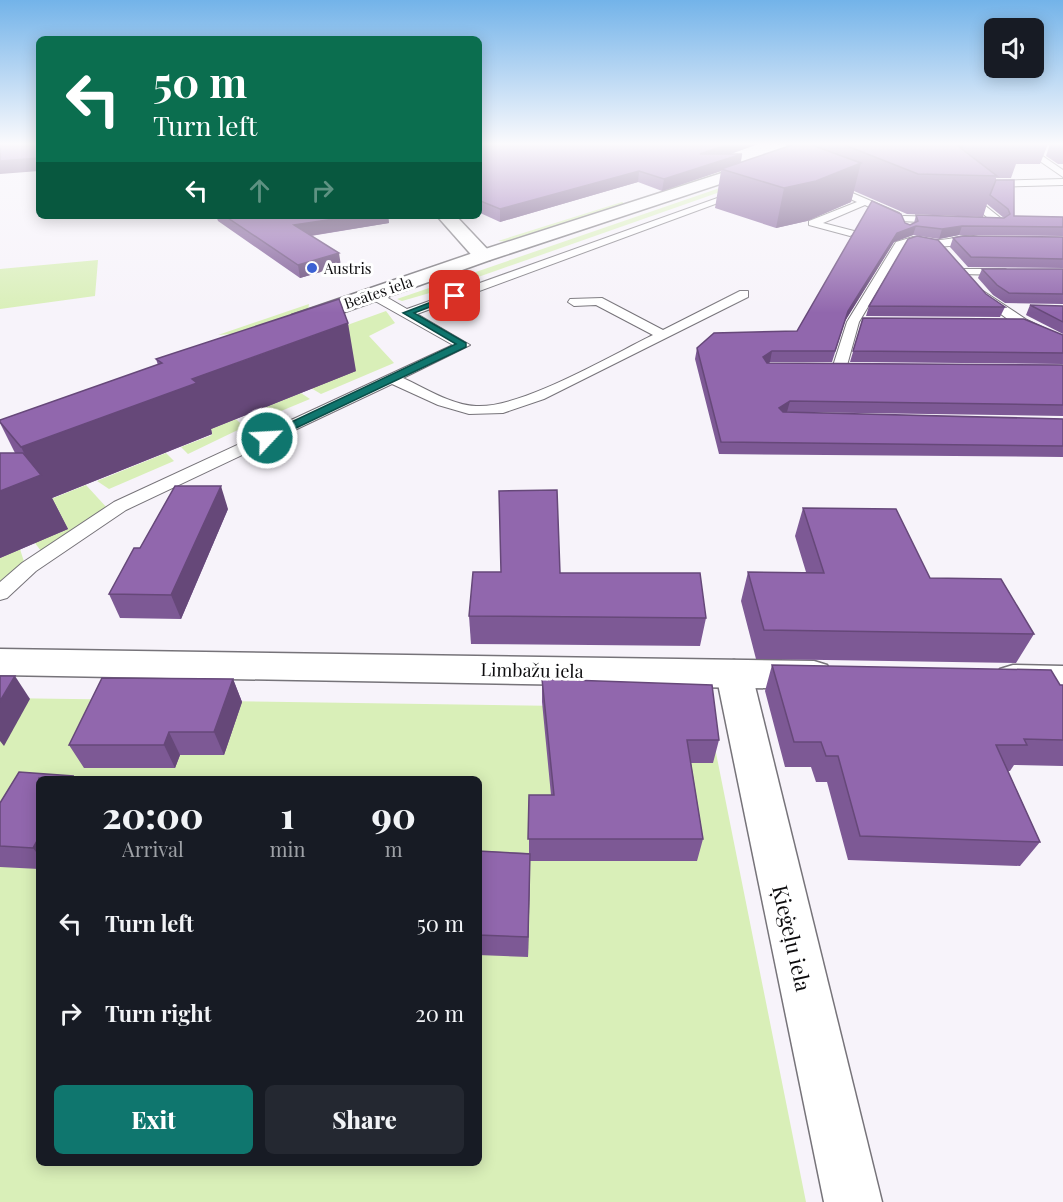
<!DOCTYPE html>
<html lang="en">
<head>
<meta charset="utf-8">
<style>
  :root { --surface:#171b24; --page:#242831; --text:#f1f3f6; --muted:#9ea1a6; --accent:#0f766e }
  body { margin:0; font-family:"Playfair Display",serif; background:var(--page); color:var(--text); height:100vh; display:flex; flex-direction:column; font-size:22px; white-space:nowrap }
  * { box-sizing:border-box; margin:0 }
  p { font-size:20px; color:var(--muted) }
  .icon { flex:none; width:33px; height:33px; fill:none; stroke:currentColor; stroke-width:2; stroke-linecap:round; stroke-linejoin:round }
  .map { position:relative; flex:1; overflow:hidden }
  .details { position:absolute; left:36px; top:776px; width:446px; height:390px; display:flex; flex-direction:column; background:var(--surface); border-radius:9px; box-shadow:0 3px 15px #0003 }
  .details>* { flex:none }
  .hud { position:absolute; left:36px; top:36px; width:446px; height:183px; border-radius:9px; box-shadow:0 3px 15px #0003; background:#0b6e4f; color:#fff; overflow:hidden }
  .tools { position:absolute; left:984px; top:18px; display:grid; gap:12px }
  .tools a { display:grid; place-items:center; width:60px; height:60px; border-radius:9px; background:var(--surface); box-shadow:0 3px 15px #0003; font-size:30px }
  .pin { position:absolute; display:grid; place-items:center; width:51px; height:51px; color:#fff; margin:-26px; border-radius:12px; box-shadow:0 3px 9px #0006 }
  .me { position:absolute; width:66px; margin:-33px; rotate:65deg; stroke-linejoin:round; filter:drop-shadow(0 0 4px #0008) }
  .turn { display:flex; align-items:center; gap:21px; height:126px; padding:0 18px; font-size:27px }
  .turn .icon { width:78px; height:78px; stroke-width:2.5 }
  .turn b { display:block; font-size:42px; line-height:51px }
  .lanes { display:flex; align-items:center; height:57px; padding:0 18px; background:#0003; justify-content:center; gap:30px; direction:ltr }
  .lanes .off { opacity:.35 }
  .eta { display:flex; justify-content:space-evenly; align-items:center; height:102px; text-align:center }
  .eta b { font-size:36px; font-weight:800; line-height:42px }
  .button { display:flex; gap:12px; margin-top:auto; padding:12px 18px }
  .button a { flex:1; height:69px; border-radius:9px; background:var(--accent); color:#fff; font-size:24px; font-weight:800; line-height:69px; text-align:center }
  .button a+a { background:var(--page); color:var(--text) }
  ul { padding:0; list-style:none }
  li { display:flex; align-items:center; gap:18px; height:90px; padding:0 18px }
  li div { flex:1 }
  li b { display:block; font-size:22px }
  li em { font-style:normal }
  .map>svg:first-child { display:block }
  .green { fill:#d9efb8; fill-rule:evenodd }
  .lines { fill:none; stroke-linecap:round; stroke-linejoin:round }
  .service-casing { stroke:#767379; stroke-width:2 }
  .minor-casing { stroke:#767379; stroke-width:3 }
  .tertiary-casing { stroke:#767379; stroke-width:3 }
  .secondary-casing { stroke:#767379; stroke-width:3 }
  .service { fill:#fff; fill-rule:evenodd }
  .minor { fill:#fff; fill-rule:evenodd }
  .tertiary { fill:#fff; fill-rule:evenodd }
  .secondary { fill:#fff; fill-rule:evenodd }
  .wall { fill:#7d5995 }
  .shaded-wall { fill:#664879 }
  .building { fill:#9167ad; stroke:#664879; stroke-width:1.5 }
  .route { fill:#0f766e; stroke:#0a4d48; stroke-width:1.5 }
  .poi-dot { fill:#3c61d3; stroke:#fff; stroke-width:2 }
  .labels { text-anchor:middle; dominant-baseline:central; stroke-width:6; stroke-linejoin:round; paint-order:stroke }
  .far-poi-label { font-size:15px; fill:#0d0c0e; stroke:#fff; text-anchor:start }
  .far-street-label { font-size:15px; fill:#0d0c0e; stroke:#fff }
  .street-label { font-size:18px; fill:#0d0c0e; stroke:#fff }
  .near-street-label { font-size:21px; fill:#0d0c0e; stroke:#fff }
</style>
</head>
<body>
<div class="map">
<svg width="1063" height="1202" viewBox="0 0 1063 1202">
  <rect width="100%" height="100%" fill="#f7f3fa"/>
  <!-- green -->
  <g class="green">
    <path d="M772,170L780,171L447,288L402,301L397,299Z"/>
    <path d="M622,202L625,204L511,242L498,241Z"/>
    <path d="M98,260L95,296L0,309V269Z"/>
    <path d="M309,304L308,310L233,334L218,335Z"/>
    <path d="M386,311L395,323L369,336L394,363L321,394L259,357Z"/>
    <path d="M301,393L310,399L257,421L248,414Z"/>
    <path d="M236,419L244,427L188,454L181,447L212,435L208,430Z"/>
    <path d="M166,453L174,461L109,489L97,481Z"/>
    <path d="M86,485L108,509L44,555L35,543L46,501Z"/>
    <path d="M20,549L26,568L0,583V558Z"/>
    <path d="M0,698L707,708L806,1202H0ZM39,778H478V1162H39Z"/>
  </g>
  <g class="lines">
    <!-- service casing -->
    <g class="service-casing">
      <g id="service">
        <path d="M1015,144H1025L1063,170V177Z"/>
        <path d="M1063,179V185L988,187L983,184L988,181Z"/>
        <path d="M829,183L899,213L900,215L891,217L865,205L823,223L854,231L855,233L850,236L809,225V221L857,202L826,188L824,186Z"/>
        <path d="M737,191L745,193L417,314L470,345L403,378C425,388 451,405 476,406C520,409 610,356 653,335L596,305L574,306L568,302L570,299L602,298L663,330L740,291H748V297L544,399L503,413L469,414L438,405L392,384L126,510L36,571L7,598L0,600V582L22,563L114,502L453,345L368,297V291H376L407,309Z"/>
        <path d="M962,192H968L1003,220V224L975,223V219L988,218L962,196Z"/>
        <path d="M904,216L941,217L946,220L941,223L900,221V217Z"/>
        <path d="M913,237C921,238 929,240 937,240C951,241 971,230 983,240C979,243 944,247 937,247C925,246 916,242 904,246L859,322L846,369L839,373L834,372L832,369L847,322L896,242Z"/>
        <path d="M963,269H1005L1011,272L1005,275L959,274V270Z"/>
        <path d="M983,291L1027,320L1063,337V346L1017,326L979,298V292Z"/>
      </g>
    </g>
    <!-- minor casing -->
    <g class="minor-casing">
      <g id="minor">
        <path d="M437,216H456L490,252L492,256L490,260H476Z"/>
        <path d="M734,660L747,664L752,674L882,1202H824L716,674L721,664Z"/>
      </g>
    </g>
    <!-- tertiary casing -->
    <g class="tertiary-casing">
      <path id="tertiary" d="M812,144H834L832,147L490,260L308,325L300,326L292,325L289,320L292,315L476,252Z"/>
    </g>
    <!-- secondary casing -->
    <g class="secondary-casing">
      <g id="secondary">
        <path d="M0,649L814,661L827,665L832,675L827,685L814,689L0,675Z"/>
        <path d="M1013,665L1063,666V694L1013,693L1000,689L995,679L1000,669Z"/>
      </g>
    </g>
    <!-- service -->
    <use href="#service" class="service"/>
    <!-- minor -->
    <use href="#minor" class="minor"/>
    <!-- tertiary -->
    <use href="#tertiary" class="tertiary"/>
    <!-- secondary -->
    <use href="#secondary" class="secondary"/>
  </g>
  <!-- wall -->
  <g class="wall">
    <path d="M478,144H758L731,154H742L741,162L786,148V144H1048L1040,164H1016L1011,178H996V180L1014,216L1063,217V236L959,235L939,239L913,235L894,242L845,321L832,362H770L769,363L1063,365V416L787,412L786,413L1063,419V457L719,454L695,359L697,348L797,331L905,223L910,225L914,223L916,215L1004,218L987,204L983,217L907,214L854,191L851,202L807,221L776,228L715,208L721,171L662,191L638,182L500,222L478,212Z"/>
    <path d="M1050,144H1063V164H1058L1046,156Z"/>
    <path d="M216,216H388L389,223L311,236L341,266L300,278L218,221Z"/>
    <path d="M1063,237V268L968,267L950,247L953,238Z"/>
    <path d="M982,269H1063V304L1005,303L993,295L978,278Z"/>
    <path d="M986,294L1005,307L1000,317L866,316L869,306Z"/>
    <path d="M1030,305L1063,306V334L1026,315Z"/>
    <path d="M863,318L1063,335V364L850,362Z"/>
    <path d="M156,359L356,371L211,429L212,434L52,498L68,529L0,558V453H15L0,423V420L158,365Z"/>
    <path d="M803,508L930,578L1034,634L1016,663L756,659L741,601L748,572H806L795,536Z"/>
    <path d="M228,509L181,619L120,618L109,594L140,548Z"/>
    <path d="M560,573L706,618L700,646L471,644L469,616Z"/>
    <path d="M772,665L1063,685V766L1014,765L1010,771H1008L1040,842L1020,866L848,860L827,782H816L811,767H785L765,691Z"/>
    <path d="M233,679L242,702L224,755H180L175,768H84L69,745Z"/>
    <path d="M542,679L719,740L713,763H691L703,839L697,861H530L528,957L478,955V851L529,853V795H551L542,702Z"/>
    <path d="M19,772L73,776L75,778H39V869L0,867V803Z"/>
  </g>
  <!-- shaded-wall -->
  <g class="shaded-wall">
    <path d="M729,144H758L698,165L700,154Z"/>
    <path d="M961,144H964L954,175L958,146Z"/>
    <path d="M742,154L740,165L721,169V171L662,191L664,179Z"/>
    <path d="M39,158V171L0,174V161Z"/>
    <path d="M861,163L851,202L807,221L776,228L784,188Z"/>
    <path d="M639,171L638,182L500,222V209Z"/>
    <path d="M354,216H388L389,223L296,238L294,225Z"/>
    <path d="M916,226L913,235L894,242L845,321L832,362L848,311L897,233Z"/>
    <path d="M962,226L959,235L939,239L942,229Z"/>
    <path d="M339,253L341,266L300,278L298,265Z"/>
    <path d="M348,323L356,371L211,429L212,434L52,498L68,529L0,558V491L36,477L21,447L192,379Z"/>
    <path d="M772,351L770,362L761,367L763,357Z"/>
    <path d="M790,401L787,412L777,419L779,408Z"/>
    <path d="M221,486L228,509L181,619L171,595Z"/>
    <path d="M15,676L30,699L4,746L0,741V701Z"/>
    <path d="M233,679L242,702L224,755L214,732Z"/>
    <path d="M169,732L180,755L175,768L164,745Z"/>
    <path d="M39,837V856L33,848Z"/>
    <path d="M530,854V875L528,957V937Z"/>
  </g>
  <!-- building -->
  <g class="building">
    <path d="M0,144H39V158L0,161Z"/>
    <path d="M478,144H729L700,154H742L664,179L639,171L500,209L478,200Z"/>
    <path d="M795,144H809L861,163L816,181L784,188L721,169Z"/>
    <path d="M842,144H961L958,146L997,176L918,174Z"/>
    <path d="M996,180H1014V216L1063,217V227L962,226L942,229L916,226L897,233L848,311L835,351H772L763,357L767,363L1063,365V405L790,401L779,408L783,412L1063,419V446L721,442L697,348L714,333L797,331L872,201L901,214L905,223L910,225L918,221L916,215L1004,218L1010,214L1008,209L990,195Z"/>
    <path d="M225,216H354L294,225L339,253L298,265Z"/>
    <path d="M917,236L938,240L986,294L1005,307L869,306L908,239Z"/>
    <path d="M963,236L1063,237V259L971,257L953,238Z"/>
    <path d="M982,269H1063V294L1009,293L997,285Z"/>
    <path d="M339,299L348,323L192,379L197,383L21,447L0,422V420L162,363L156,359Z"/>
    <path d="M1030,305L1063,306V322Z"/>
    <path d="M863,318L1024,319L1063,335V353L853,351Z"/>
    <path d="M0,453H23L41,475L0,491Z"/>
    <path d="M175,486H221L171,595L109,594L134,548H140Z"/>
    <path d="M557,490L560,573H700L706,618L469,616L473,572H501L499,491Z"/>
    <path d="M803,508L896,509L930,578L1001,579L1034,634L764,630L748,572L824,573Z"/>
    <path d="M772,665L1051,670L1060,685H1063V740L1024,739L1027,745H996L1040,842L860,836L838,756H826L821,742H794Z"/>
    <path d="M0,676H15L0,701Z"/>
    <path d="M102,678L233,679L214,732H169L164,745H69Z"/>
    <path d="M542,679L712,685L719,740H687L703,839H528L529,795H554Z"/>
    <path d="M19,772L73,776L72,778H39V837L33,848L0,846V803Z"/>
    <path d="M478,851L530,854L528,937L478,935Z"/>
  </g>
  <!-- sky -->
  <linearGradient id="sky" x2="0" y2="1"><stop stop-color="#73b3e9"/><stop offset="0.46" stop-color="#fbfafd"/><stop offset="1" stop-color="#fbfafd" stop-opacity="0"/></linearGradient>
  <rect width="1063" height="313" fill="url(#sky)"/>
  <!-- route -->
  <path class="route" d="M452,294L459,296L414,313L466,343V347L271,440H264V435L456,344L403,313Z"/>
  <!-- markers -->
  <circle class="poi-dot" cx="312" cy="268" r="6"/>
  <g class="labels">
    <!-- far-poi labels -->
    <g class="far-poi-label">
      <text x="324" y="268">Austris</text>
    </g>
    <!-- far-street labels -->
    <g class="far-street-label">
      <text transform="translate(378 292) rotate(-19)">Beātes iela</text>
    </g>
    <!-- street labels -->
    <g class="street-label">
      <text transform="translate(532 670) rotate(1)">Limbažu iela</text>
    </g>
    <!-- near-street labels -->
    <g class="near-street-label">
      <text transform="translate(793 938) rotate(77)">Ķieģeļu iela</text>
    </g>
  </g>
</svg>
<div class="tools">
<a><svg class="icon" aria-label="sound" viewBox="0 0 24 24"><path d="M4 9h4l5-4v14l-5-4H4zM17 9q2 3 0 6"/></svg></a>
</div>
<div class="pin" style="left:455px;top:296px;background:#d93025"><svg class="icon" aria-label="arrive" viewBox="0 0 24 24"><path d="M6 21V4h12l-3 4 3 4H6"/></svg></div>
<svg class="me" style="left:267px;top:438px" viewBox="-20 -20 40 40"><circle r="17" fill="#0f766e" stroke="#fff" stroke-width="3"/><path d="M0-11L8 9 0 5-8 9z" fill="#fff"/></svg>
<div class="hud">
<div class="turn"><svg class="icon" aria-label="left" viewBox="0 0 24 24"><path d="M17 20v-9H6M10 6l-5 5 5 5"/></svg><div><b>50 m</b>Turn left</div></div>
<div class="lanes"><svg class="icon" aria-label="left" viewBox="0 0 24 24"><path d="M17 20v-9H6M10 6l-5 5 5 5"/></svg><svg class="icon off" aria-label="ahead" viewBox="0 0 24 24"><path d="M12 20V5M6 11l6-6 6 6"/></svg><svg class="icon off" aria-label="right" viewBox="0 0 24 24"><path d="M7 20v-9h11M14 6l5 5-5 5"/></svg></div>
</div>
<section class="details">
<div class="eta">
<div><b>20:00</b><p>Arrival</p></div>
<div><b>1</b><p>min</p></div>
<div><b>90</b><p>m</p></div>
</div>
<ul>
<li><svg class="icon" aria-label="left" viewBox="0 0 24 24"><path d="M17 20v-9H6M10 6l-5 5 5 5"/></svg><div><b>Turn left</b></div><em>50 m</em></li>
<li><svg class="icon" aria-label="right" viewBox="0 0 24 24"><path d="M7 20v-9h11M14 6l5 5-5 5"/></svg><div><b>Turn right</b></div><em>20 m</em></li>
</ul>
<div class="button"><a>Exit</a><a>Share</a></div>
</section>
</div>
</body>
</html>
